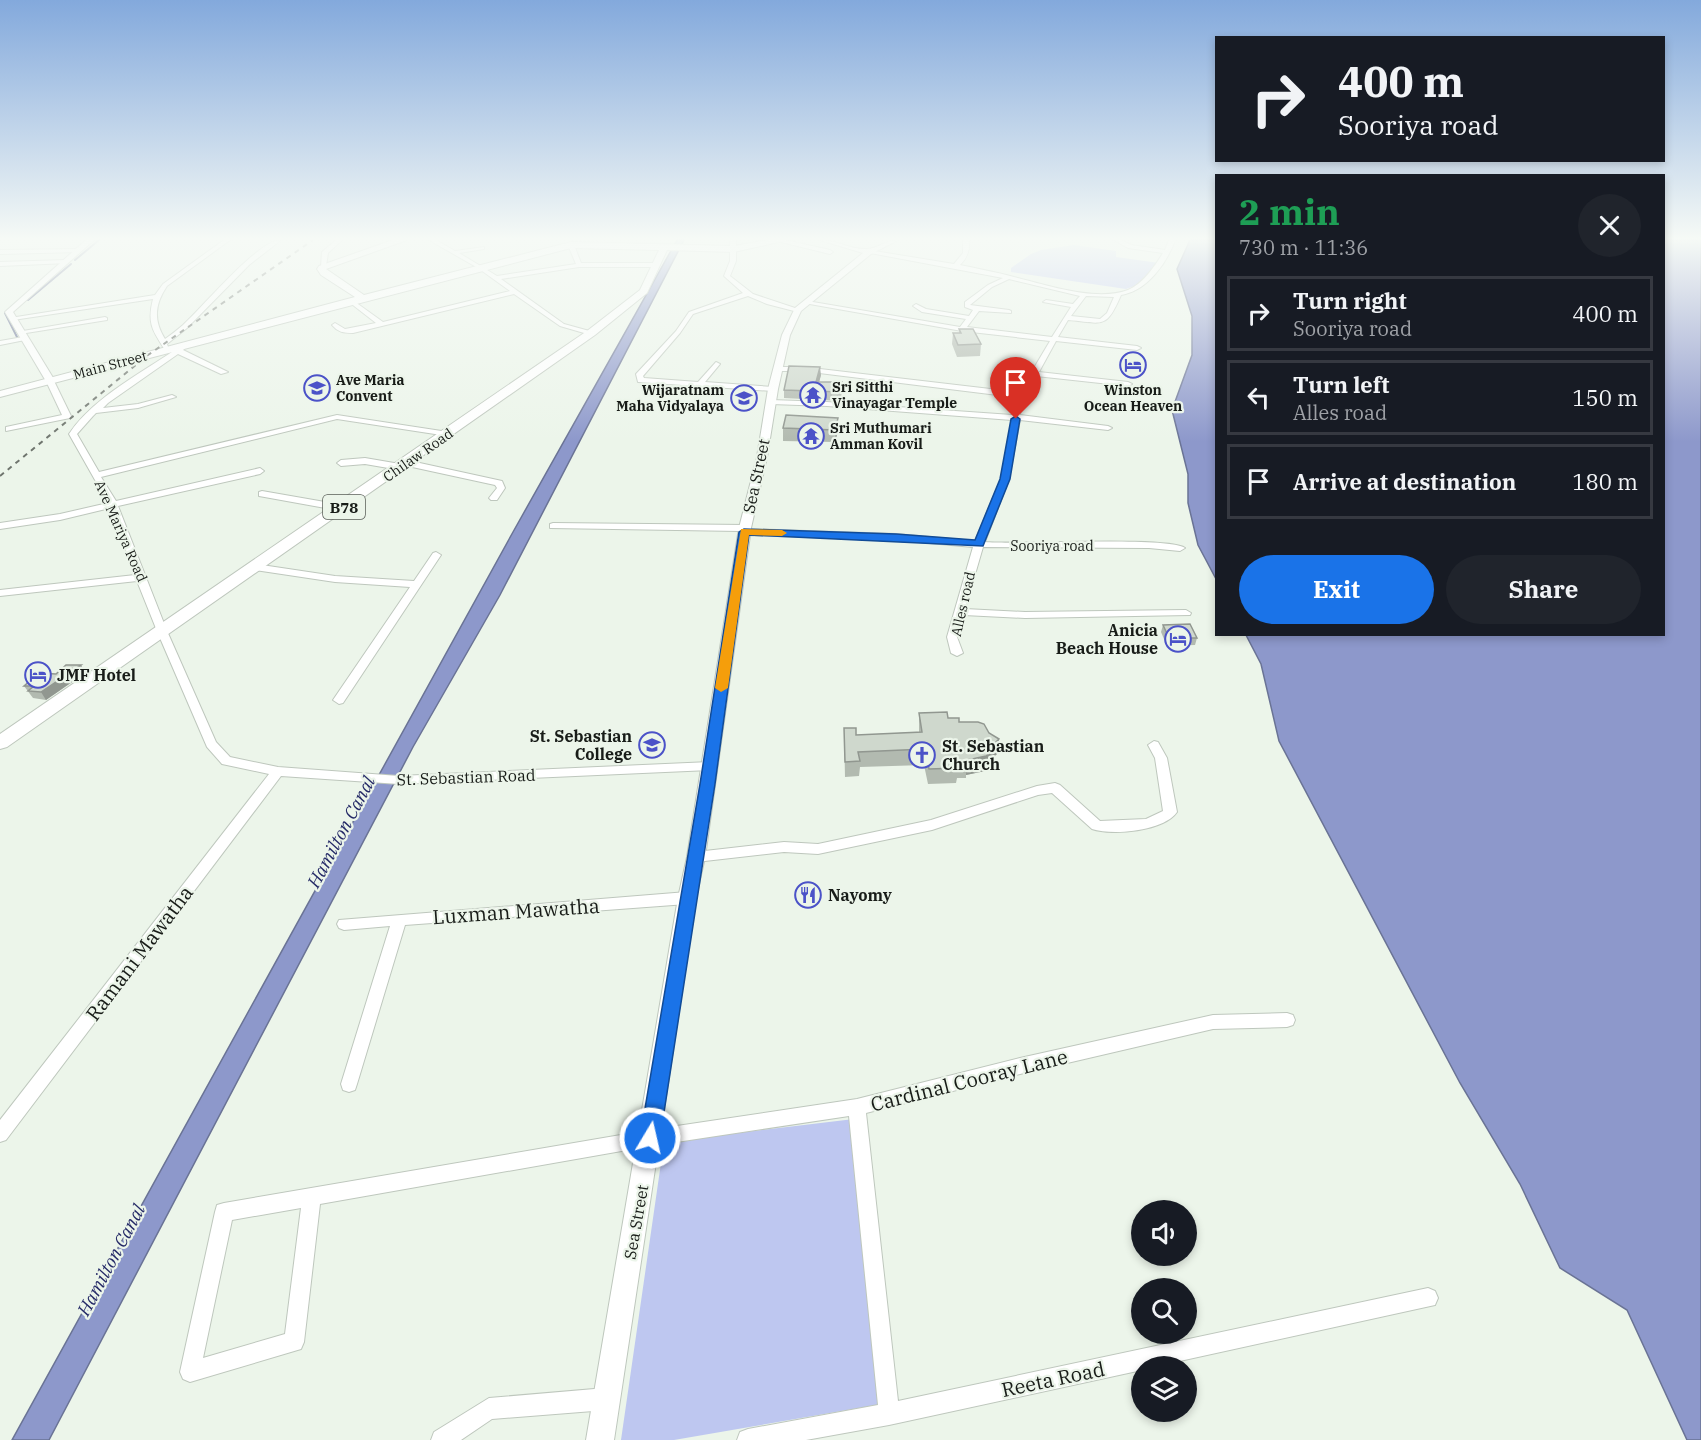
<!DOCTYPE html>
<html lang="en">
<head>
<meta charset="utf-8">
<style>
  :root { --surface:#171b24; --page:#20242c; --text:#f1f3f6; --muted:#9ea1a6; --line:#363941; --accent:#1a73e8 }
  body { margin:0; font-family:"IBM Plex Serif",serif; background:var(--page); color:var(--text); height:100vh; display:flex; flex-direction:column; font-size:22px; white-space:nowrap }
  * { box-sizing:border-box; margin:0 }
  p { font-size:20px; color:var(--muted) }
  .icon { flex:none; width:33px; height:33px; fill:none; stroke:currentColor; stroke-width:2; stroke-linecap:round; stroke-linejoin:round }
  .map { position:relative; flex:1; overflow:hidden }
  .drawer { position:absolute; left:1215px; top:174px; width:450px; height:462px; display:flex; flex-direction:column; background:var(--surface); border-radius:0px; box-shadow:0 3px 9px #0003 }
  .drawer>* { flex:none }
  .hud { position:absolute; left:1215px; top:36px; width:450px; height:126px; border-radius:0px; box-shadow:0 3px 9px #0003; background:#171b24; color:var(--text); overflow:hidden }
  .fabs { position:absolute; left:1131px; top:1200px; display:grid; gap:12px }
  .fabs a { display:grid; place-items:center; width:66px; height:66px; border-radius:50%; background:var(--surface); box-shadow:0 3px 9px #0003; font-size:30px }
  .pin { position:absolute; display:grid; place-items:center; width:51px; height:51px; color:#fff; margin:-62px -26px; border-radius:50% 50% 50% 0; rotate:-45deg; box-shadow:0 0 6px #0007 }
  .pin .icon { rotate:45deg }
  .me { position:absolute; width:66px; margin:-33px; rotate:9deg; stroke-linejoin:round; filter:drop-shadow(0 0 4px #0008) }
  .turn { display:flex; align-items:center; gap:21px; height:126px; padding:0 24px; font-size:27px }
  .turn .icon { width:78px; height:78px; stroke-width:2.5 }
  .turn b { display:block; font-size:42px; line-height:51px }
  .round { display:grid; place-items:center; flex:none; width:63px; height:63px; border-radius:32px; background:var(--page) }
  .head { display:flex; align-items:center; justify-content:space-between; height:102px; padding:0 24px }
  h1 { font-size:36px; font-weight:700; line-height:45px; color:#1e9e55 }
  .cta { display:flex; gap:12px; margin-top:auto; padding:12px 24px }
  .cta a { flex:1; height:69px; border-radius:36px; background:var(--accent); color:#fff; font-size:24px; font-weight:700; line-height:69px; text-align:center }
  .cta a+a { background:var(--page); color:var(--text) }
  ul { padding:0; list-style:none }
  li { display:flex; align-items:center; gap:18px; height:75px; margin:0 12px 9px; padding:0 12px; border:3px solid var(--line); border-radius:0px }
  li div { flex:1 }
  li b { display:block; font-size:22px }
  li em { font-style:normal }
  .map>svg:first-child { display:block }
  .green { fill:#bec7f0 }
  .water { fill:#8d98cb; stroke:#6a7395; stroke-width:1.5 }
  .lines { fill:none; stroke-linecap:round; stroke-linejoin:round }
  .stream { stroke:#6a7395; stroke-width:2 }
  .minor-casing { stroke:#bec7bd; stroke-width:2 }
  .tertiary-casing { stroke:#bec7bd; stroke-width:2 }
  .primary-casing { stroke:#bec7bd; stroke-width:2 }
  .minor { fill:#fff; fill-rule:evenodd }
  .tertiary { fill:#fff; fill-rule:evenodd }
  .primary { fill:#fff; fill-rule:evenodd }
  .rail { stroke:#6f756e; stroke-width:2; stroke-dasharray:5 5; stroke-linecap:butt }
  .wall { fill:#b2bab0 }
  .shaded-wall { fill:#919790 }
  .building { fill:#cfd8cd; stroke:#919790; stroke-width:1.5 }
  .route { fill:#1a73e8; stroke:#114b97; stroke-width:1.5 }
  .slow { fill:#f59e0b }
  .labels { text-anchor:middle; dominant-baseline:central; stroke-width:4.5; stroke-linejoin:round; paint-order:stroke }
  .far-street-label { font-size:14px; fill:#181c18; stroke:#ecf5ea }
  .far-poi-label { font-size:14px; font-weight:bold; fill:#181c18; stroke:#ecf5ea; text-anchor:start }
  .shield { fill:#ecf5ea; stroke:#585d57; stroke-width:1.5 }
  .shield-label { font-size:15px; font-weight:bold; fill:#181c18 }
  .street-label { font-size:16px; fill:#181c18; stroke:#ecf5ea }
  .poi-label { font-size:16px; font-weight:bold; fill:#181c18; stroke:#ecf5ea; text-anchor:start }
  .water-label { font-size:18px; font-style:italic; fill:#252a67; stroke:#ecf5ea }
  .near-street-label { font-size:20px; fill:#181c18; stroke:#ecf5ea }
</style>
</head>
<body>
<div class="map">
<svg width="1701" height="1440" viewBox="0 0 1701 1440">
  <rect width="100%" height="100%" fill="#ecf5ea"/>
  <!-- green -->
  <g class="green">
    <path d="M1074,245L1116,251V257L1159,263L1143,283L1126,289L1011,272V268L1031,254L1041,250Z"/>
    <path d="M854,1119L882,1404L674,1440H621L663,1149L673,1147L678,1140Z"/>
  </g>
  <!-- water -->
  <g class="water">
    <path d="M677,240H684L500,595L413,747L49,1440H12L513,532Z"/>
    <path d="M1190,240H1216V579L1198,545L1188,503V474L1172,410L1192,355V316L1177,269Z"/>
    <path d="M1664,240H1701V1440H1687L1627,1310L1560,1268L1520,1184L1460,1083L1279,741L1261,664L1246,635L1664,634Z"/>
  </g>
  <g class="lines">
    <!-- stream -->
    <g class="stream">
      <path d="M75,260L99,240"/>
      <path d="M28,300L71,264"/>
      <path d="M5,313L18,339H16"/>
    </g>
    <!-- minor casing -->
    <g class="minor-casing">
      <g id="minor">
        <path d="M224,240H230L167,286C155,304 153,320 165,339C171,335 177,330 183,325C203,307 258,240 281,240L249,265L187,328L167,344L169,350H165C152,330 147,323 153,299L13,320L10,318L155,295L163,284Z"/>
        <path d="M336,240H342L328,253L326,266L321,267L322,252Z"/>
        <path d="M429,240H436L455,251L484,247V249L459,253L497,276L576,264L568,245L571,243L574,245L581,263H657L660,265L657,267H579L501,279L564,324L593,332L594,333L591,335L560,326L514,294L353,333C343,333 338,332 332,325L335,323L345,329L376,323L349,302V300L351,299L383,322L510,291L478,268Z"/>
        <path d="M730,240H736V261L730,276L753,294L801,310L798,312L767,304L748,296L693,314L680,333L643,376L644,378L698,382L716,362L720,364L705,382L773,387L777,389L773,391L638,382L636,374L676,331L689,312L743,293L724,276L730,261Z"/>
        <path d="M785,240L830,250L833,252L830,254L777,241Z"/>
        <path d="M963,240H969C970,251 967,258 960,265C978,269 996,272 1014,277C1047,285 1096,302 1128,290C1143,284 1155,266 1163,253L1128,248L1114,240H1121L1131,245L1165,250L1169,240H1175C1167,263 1147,291 1121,295C1106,330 1103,323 1068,320L1058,337L1137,346L1141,348L1137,350L1056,341L1039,372L1128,382L1132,384L1128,386L1036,376L1022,395L1020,415L1108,426L1112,428L1108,430L1020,420L1009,479L985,542C1018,545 1168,536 1185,548L1180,551L1149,548L983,547L965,609L1025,612L1186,610L1191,613L1190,615L1025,618L964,615L957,637L963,653L957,656L951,653L947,637L973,547L896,540L744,535L741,534L740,531L550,528V524L553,523L745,525L748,526L749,529L896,534L975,541L1001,479L1012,420L827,406L771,404L767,402L771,400L827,402L1012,415L1014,397L803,371H779L775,369L779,367H803L1016,392L1031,373L1050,341L962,331L804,303L807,301L960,327L966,319L922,312L913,306L916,304L926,309L969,316L973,310L965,307V302L988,285L1003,278L865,252L868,250L954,264L963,253ZM1009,279L1080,296L1073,304L1046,300L1043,302L1071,307L1052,337L967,327L979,311L1011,313V311L1009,310L970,305L992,287ZM1086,296L1114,297L1107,313L1100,319L1071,316Z"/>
        <path d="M82,249L80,252L0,254V250Z"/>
        <path d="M66,260L68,263L0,266V262Z"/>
        <path d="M105,317L107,318V320L20,334L17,332Z"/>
        <path d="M23,337L25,338V340L0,345V341Z"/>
        <path d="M182,345L187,346L183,350L228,372L221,374L178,354L108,403L103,408L138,404L172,395L176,397L138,408L96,413L93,416L77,434L99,472L337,415L448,432L452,434L448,436L337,419L101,477L116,501L260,468L264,471L260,474L118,506L167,631L216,742L230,757L278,767L399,776L710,762L716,766L710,770L399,784L281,776L6,1140L0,1142V1120L269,774L222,764L207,747L157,631L137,581L0,596V590L135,575L110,508L60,520L0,529V523L60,514L108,503L69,434C94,396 146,371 182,345Z"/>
        <path d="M47,379L54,381L71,416L70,418L6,431V427L62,415L46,381Z"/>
        <path d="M365,458L400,464L404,467L400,470L365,464L341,466L337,463L341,460Z"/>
        <path d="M406,460L502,481L505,488L497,500H491L489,498L497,488L495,485L403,465V461Z"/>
        <path d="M262,491L342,505L347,508L342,511L259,496V492Z"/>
        <path d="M436,552L441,555L343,703L339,704L333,700L410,587L335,582L255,570L250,567L255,564L335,576L414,581L433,553Z"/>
        <path d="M1154,741L1158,742L1167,758L1177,812C1164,831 1113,836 1092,829L1052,793L1038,795L932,830L818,854L784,852L696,862L691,861L689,857L691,853L696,852L784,842L818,844L931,820L1037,786L1055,783L1060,785L1100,821L1146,819L1163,811L1155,758L1148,745Z"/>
        <path d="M687,892L692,894L694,898L692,902L687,904L405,925L357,1084L355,1090L349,1092L343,1090L341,1084L390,926L344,930L339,928L337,924L339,920Z"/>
        <path d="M1287,1013L1293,1015L1295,1020L1293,1025L1287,1027L1213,1029L1020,1074L866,1113L898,1401L1428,1288L1435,1291L1438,1298L1435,1305L1157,1366H1142V1370L889,1425L806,1440H737L740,1432L748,1429L878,1405L849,1116L650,1146L320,1204L304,1342L301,1349L190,1382L183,1379L180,1372L215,1212L217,1205L224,1203L650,1130L857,1099L1020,1058L1213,1015ZM301,1208L285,1334L203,1358L232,1220Z"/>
        <path d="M606,1388L613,1392L617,1399L613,1406L606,1410L492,1419L461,1440H431L434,1432L489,1398Z"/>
      </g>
    </g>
    <!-- tertiary casing -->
    <g class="tertiary-casing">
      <g id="tertiary">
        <path d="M86,240H94L13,312L55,381L47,383L5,312Z"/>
        <path d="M820,240C836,240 852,250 867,249C877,249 886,240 898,240L871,254L801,311L790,335L778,389L767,457L751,528L705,857L696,898L614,1440H586L678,898L687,857L739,528L757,457L768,389L782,335L795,308L863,253Z"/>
      </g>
    </g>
    <!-- primary casing -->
    <g class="primary-casing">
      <path id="primary" d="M393,240H407L326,269L364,295L571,242L734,246L767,240H787L734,252L667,250L647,293L595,335L7,747L0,749V734L587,331L640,290L659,250L571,248L0,397V391L355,297L321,275L317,269L319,266Z"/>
    </g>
    <!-- minor -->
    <use href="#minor" class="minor"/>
    <!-- tertiary -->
    <use href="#tertiary" class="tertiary"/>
    <!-- primary -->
    <use href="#primary" class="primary"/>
    <!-- rail -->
    <path class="rail" d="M0,476L148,355L313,240"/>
  </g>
  <!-- wall -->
  <g class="wall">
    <path d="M959,329L981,344L980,356L957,357L952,344L953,333H959Z"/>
    <path d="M821,375L819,382L842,390L841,401L784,398V390Z"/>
    <path d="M838,418V431L835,442L783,441V428Z"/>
    <path d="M1163,625L1197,638L1195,645L1167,646L1161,632Z"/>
    <path d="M81,665L85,673L46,700L33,698L24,686Z"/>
    <path d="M919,713L948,718L959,722L997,754L990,760V768L985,771L966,775V778H957L956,783L928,784L924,765L860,767L859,776L845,777L844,728L856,735L919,732Z"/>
  </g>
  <!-- shaded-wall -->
  <g class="shaded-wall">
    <path d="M820,367L821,375L817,390L816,382Z"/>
    <path d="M838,418V431L835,442V430Z"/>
    <path d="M81,665L85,673L46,700L41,692Z"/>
    <path d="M999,739L997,754L990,760V768L985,771L966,775L967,760L991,747Z"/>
  </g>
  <!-- building -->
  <g class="building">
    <path d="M959,329H973L981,344L958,345L953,333H961Z"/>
    <path d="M789,366L820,367L816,382H842L841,392L784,390Z"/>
    <path d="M786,415L838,418L835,430L783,428Z"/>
    <path d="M1190,624L1197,638H1169L1163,625Z"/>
    <path d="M66,665H81L41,692L28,691L34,686H24L39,673L56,674Z"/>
    <path d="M947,712L948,718H959V722H978L984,724L989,733L999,739L991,747V752L986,756L967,760V762L957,763L958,768L929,769L925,749L858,752L860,761L845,762L844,728H856V735L922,732L919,713Z"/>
  </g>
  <!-- sky -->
  <linearGradient id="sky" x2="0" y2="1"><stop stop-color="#83a9dc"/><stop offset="0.54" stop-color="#f6faf6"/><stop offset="1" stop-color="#f6faf6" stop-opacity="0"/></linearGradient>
  <rect width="1701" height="442" fill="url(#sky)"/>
  <!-- route -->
  <path class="route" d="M1016,416L1020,419L1010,479L983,546L749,535L715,784L660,1138L657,1145L650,1147L643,1145L640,1138L700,784L739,532L744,529L896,534L975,540L1000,479L1011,419Z"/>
  <!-- slow -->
  <path class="slow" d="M741,529L782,530L787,533L782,536L749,535L728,688L721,692L715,688Z"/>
  <!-- icons -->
  <defs>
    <g id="hotel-ring" transform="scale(1.35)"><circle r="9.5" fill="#ecf5ea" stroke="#4b52c8" stroke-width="1.5"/><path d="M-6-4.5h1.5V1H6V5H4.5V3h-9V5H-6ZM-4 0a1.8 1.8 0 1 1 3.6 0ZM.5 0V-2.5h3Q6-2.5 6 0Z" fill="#4b52c8"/></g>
    <g id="school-ring" transform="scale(1.35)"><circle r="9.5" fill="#ecf5ea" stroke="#4b52c8" stroke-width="1.5"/><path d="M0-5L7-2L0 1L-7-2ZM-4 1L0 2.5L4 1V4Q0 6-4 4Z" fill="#4b52c8"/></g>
    <g id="temple-ring" transform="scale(1.35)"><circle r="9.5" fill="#ecf5ea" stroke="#4b52c8" stroke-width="1.5"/><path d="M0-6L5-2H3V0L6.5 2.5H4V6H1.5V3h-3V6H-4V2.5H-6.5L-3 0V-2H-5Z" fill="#4b52c8"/></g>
    <g id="church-ring" transform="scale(1.35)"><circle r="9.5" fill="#ecf5ea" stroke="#4b52c8" stroke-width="1.5"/><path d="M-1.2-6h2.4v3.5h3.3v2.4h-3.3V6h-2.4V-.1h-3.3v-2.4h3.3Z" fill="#4b52c8"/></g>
    <g id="restaurant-ring" transform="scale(1.35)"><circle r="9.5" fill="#ecf5ea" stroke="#4b52c8" stroke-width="1.5"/><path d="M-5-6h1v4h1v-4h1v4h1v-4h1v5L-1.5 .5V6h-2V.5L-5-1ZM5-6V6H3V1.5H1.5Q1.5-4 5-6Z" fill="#4b52c8"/></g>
  </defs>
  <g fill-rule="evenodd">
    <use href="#hotel-ring" x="1133" y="365"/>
    <use href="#school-ring" x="317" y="388"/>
    <use href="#temple-ring" x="813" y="395"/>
    <use href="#school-ring" x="744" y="398"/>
    <use href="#temple-ring" x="811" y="436"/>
    <use href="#hotel-ring" x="1178" y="639"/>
    <use href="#hotel-ring" x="38" y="675"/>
    <use href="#school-ring" x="652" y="745"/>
    <use href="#church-ring" x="922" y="755"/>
    <use href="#restaurant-ring" x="808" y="895"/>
  </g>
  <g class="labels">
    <!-- far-street labels -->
    <g class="far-street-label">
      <text transform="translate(110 365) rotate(-15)">Main Street</text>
      <text transform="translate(418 455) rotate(-35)">Chilaw Road</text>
      <text transform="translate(121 531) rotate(66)">Ave Mariya Road</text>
      <text x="1052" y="546">Sooriya road</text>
      <text transform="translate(963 604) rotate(-77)">Alles road</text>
    </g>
    <!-- far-poi labels -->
    <g class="far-poi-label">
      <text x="336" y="380">Ave Maria<tspan x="336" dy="16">Convent</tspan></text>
      <text x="832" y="387">Sri Sitthi<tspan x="832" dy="16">Vinayagar Temple</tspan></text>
      <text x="724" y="390" text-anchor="end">Wijaratnam<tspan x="724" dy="16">Maha Vidyalaya</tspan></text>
      <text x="1133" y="390" text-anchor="middle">Winston<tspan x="1133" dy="16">Ocean Heaven</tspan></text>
      <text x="830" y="428">Sri Muthumari<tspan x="830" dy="16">Amman Kovil</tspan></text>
    </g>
    <!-- shield labels -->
    <rect class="shield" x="323" y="495" width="42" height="24" rx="4.5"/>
    <g class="shield-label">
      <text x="344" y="507">B78</text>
    </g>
    <!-- street labels -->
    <g class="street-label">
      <text transform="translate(756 476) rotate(-78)">Sea Street</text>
      <text transform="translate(466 777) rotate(-2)">St. Sebastian Road</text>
      <text transform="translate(636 1222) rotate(-80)">Sea Street</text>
    </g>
    <!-- poi labels -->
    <g class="poi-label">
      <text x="1158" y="630" text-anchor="end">Anicia<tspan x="1158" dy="18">Beach House</tspan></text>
      <text x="57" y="675">JMF Hotel</text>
      <text x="632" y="736" text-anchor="end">St. Sebastian<tspan x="632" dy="18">College</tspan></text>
      <text x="942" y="746">St. Sebastian<tspan x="942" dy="18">Church</tspan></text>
      <text x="828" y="895">Nayomy</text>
    </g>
    <!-- water labels -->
    <g class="water-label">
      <text transform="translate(341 832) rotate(-62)">Hamilton Canal</text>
      <text transform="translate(111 1260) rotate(-62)">Hamilton Canal</text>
    </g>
    <!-- near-street labels -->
    <g class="near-street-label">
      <text transform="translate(516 911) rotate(-4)">Luxman Mawatha</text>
      <text transform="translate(139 953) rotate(-53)">Ramani Mawatha</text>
      <text transform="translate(969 1080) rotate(-14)">Cardinal Cooray Lane</text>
      <text transform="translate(1053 1379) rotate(-12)">Reeta Road</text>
    </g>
  </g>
</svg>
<div class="fabs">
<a><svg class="icon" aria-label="sound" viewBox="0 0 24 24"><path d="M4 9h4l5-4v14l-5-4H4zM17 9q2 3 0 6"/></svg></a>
<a><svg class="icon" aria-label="search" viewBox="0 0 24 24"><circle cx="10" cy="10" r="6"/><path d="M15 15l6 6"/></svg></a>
<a><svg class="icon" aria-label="layers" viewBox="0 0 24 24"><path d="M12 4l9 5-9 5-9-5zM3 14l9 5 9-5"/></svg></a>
</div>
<div class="pin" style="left:1016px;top:419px;background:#d93025"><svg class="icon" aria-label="arrive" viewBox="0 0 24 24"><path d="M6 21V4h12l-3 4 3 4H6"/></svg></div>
<svg class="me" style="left:650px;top:1138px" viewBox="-20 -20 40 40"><circle r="17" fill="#1a73e8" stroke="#fff" stroke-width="3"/><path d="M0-11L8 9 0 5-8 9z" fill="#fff"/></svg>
<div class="hud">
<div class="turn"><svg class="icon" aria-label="right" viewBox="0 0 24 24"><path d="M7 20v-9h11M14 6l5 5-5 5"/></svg><div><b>400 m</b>Sooriya road</div></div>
</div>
<section class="drawer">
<div class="head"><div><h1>2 min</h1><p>730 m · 11:36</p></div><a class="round"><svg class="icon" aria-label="close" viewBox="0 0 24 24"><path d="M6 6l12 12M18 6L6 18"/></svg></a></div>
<ul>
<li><svg class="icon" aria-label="right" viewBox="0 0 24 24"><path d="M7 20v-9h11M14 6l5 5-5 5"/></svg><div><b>Turn right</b><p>Sooriya road</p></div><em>400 m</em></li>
<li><svg class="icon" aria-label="left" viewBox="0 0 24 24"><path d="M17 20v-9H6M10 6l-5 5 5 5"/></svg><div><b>Turn left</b><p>Alles road</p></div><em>150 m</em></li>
<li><svg class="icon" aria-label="arrive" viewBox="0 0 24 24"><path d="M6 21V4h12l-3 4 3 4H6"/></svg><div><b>Arrive at destination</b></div><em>180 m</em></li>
</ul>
<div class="cta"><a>Exit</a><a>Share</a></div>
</section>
</div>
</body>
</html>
